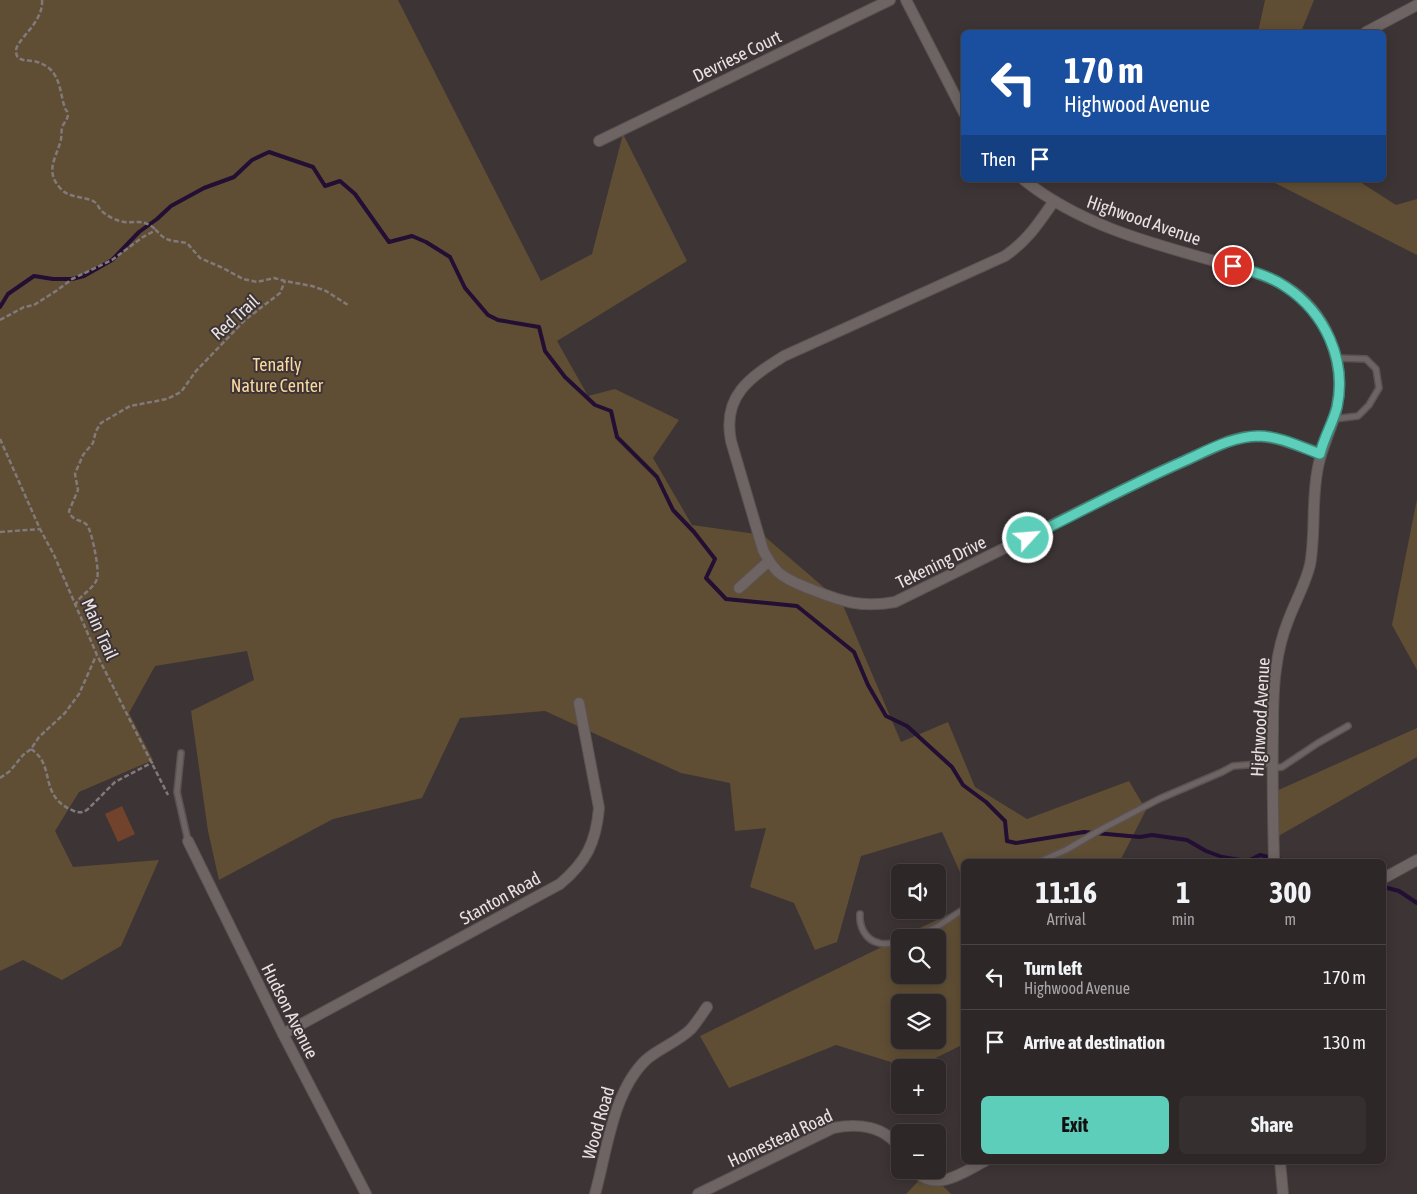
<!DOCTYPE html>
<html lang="en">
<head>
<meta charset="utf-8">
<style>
  :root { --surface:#2e2728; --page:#362f30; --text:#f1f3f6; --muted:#a7a5a8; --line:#494445; --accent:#5dceb9 }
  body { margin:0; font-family:"Asap Condensed",sans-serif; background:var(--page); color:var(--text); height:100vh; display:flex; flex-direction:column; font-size:19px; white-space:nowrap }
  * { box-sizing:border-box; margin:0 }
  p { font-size:16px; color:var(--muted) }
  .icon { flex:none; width:28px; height:28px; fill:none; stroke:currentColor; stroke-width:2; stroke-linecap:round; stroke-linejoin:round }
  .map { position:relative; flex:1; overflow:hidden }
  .side { position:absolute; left:961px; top:859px; width:425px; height:305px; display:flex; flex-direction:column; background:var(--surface); border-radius:8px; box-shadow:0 2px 12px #0003,0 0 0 1px var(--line) }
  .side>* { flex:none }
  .hud { position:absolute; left:961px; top:30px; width:425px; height:152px; border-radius:8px; box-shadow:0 2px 12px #0003,0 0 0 1px var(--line); background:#1a4fa0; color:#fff; overflow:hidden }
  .controls { position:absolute; left:891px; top:864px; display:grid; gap:10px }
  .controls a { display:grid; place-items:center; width:55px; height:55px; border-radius:8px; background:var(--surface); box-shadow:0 2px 12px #0003,0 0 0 1px var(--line); font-size:25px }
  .pin { position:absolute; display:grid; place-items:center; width:42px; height:42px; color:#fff; margin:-21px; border:2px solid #fff; border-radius:50%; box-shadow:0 1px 5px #0007 }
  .me { position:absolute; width:55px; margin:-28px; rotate:64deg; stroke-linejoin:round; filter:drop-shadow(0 0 4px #0008) }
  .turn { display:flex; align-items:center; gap:18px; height:105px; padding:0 20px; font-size:22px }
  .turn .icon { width:65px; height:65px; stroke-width:2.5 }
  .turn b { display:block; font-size:35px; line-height:42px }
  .then { display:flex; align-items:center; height:48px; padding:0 20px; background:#0003; gap:10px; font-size:19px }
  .eta { display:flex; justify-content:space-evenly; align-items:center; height:85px; text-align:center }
  .eta b { font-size:30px; font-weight:700; line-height:35px }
  .action { display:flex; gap:10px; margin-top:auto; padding:10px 20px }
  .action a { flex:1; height:58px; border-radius:8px; background:var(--accent); color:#111; font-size:20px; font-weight:700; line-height:58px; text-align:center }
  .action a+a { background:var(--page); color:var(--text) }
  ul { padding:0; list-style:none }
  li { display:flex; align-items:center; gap:15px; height:65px; padding:0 20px; border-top:1px solid var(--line) }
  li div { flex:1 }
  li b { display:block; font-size:19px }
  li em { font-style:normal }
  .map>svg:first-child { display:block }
  .green { fill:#5f4e34; fill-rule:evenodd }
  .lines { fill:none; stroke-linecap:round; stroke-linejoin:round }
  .stream { stroke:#230e34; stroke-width:4 }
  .building { fill:#71422c }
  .lane-casing { stroke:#5b5353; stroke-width:8 }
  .street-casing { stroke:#5b5353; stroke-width:12 }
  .path { stroke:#81797a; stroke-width:2.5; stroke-dasharray:5 2.5; stroke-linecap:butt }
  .lane { stroke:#6e6464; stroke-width:5 }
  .street { stroke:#6e6464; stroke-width:10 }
  .route-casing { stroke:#3c8678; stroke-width:12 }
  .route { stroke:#5dceb9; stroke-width:9 }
  .labels { text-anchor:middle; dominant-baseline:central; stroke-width:4; stroke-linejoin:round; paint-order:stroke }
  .street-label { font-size:18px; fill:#e8e2e2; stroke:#3d3435 }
  .park-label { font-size:18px; fill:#fbd89f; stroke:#3d3435 }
</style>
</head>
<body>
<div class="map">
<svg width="1417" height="1194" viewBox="0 0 1417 1194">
  <rect width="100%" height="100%" fill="#3d3435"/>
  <!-- green -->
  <g class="green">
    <path d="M0,0H398L541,281L592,254L623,134L687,261L557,341L588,396L615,389L679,420L653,458L692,525L763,535L842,603L901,742L948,722L975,787L1027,819L1129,781L1146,810L1120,861H964V881L942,832L861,856L837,942L815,950L794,903L750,887L766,828L735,831L730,783L681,773L545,711L460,718L422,798L333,819L219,880L208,831L191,711L254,680L247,651L155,666L129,713L153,760L79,792L55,831L73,867L159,860L121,946L62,980L23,960L0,971Z"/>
    <path d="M1265,0H1314L1301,32H1258Z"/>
    <path d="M1269,180H1357L1396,205L1417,199V255Z"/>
    <path d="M1417,499V670L1392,625Z"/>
    <path d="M1417,728V757L1275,838L1274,792Z"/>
    <path d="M964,907V1044L917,1067H907L836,1045L729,1088L700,1036L900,938V975H938V938L901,937ZM900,1002H938V1040H900Z"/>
    <path d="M928,1171L951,1194H906Z"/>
  </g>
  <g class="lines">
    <!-- stream -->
    <g class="stream">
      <path d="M0,307L8,294L34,276L53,279H72L84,276L112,260L139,232L157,219L171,206L204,188L234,177L252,160L269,152L313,167L325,186L340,181L355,194L389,242L412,236L426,242L450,257L465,288L488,315L498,320L539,327L545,351L565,377L595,405L611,411L617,437L657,477L673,510L694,532L715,559L706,578L726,599L797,606L854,652L868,685L886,716L907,726L952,767L963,785L986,802L1005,821L1007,841L1016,843L1084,832L1140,837L1152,835L1187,840L1206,851L1222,857L1246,861"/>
      <path d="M1248,861L1260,855L1286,861"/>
      <path d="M1384,887L1399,891L1417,903"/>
    </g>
  </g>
  <!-- building -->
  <path class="building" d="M122,806L135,834L118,842L105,814Z"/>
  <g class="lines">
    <!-- lane casing -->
    <g class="lane-casing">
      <g id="lane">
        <path d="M1334,419L1358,416L1369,405L1379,388L1376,369L1366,359L1336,358"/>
        <path d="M181,753L177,792L188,841"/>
        <path d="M1273,768L1282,767L1318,743L1348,726"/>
        <path d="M1041,861L1066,850L1100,830L1159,799L1222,772L1233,766L1272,763"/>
        <path d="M860,914C859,926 865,940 879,943C885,945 894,943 900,942"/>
        <path d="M912,938L935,928L964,909"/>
      </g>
    </g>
    <!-- street casing -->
    <g class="street-casing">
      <g id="street">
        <path d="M906,0L964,113"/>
        <path d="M1366,32L1417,5"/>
        <path d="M599,141L890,0"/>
        <path d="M1024,180C1089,232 1172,248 1250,271C1262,275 1274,279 1285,286C1325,310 1346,360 1337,406C1333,427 1322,446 1318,467C1311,500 1316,533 1310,565C1305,585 1295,602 1288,621C1282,636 1278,653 1276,669C1273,689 1273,709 1273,729C1272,773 1273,817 1274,861"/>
        <path d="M1054,201C1038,224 1028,240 1005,256L784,356C749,378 722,396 731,441L763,550C767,558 772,566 778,572C788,581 801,585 813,590C843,602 862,608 895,602L1153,475L1229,441L1244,437L1260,436L1278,439L1320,453"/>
        <path d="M739,588L769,561"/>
        <path d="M188,841L283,1034L366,1194"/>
        <path d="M1384,878L1417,860"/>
        <path d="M283,1034L560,884C586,862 596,843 599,808L579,703"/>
        <path d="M1280,1161L1283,1194"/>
        <path d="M914,1170C936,1193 962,1173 985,1161"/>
        <path d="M595,1194C607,1151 613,1090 647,1059C660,1048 679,1041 691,1029C697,1022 702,1014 707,1007"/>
        <path d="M698,1194L833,1128C858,1123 884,1126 900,1148"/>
      </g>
    </g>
    <!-- path -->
    <g class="path">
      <path d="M42,0C44,23 14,41 16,52C17,63 28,59 37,62C42,63 46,66 50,69C61,80 60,94 65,108C66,112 67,109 68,114C68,120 63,123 62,128C61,133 62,138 60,143C55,160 45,172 61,189C69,198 83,196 93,201C97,203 98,206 100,209C105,215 113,219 120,221C135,225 141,217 155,229"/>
      <path d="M0,320L24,307L34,305L56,291L72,279L112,260L143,237L156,230C167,243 172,240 187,243L200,258L223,268L243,279L257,282L274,278L285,281L312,286L326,291L348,305"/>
      <path d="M0,439L40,529L54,555L97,655L168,795"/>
      <path d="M0,532L40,529"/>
      <path d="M75,606C79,595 93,590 97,579C100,572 92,531 87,525C81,519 71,521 69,511L78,490L75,474L77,469L83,455L93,443L96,431L101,423L130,406L167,399L181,392L196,371L245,320L280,293L285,281"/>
      <path d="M31,749C57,766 37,796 74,811C80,813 83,813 88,809L115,782L153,762"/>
      <path d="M0,778L10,771L23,755L31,749L39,737L65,713L79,694L96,656"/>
    </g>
    <!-- lane -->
    <use href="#lane" class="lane"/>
    <!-- street -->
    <use href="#street" class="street"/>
  </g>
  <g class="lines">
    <!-- route casing -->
    <g class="route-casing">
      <path id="route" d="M1028,538C1079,512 1130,485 1182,462C1207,451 1230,437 1258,436C1279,436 1301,447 1320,454C1324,437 1333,423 1337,407C1347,360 1325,313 1286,287C1270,276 1251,271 1233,266"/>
    </g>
    <!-- route -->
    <use href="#route" class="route"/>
  </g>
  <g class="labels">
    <!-- street labels -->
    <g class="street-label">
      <text transform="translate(737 56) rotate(-26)">Devriese Court</text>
      <text transform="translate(1144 220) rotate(19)">Highwood Avenue</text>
      <text transform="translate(235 317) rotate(-42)">Red Trail</text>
      <text transform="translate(941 562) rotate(-26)">Tekening Drive</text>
      <text transform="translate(100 629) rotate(66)">Main Trail</text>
      <text transform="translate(1260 717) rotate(-87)">Highwood Avenue</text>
      <text transform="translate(500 898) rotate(-29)">Stanton Road</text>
      <text transform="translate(290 1011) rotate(63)">Hudson Avenue</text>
      <text transform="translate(598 1123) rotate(-74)">Wood Road</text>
      <text transform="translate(780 1138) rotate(-25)">Homestead Road</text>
    </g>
    <!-- park labels -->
    <g class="park-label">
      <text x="277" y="364">Tenafly<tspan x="277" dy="21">Nature Center</tspan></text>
    </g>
  </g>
</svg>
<div class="controls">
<a><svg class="icon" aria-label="sound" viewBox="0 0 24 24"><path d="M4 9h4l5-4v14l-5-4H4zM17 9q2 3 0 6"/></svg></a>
<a><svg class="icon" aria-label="search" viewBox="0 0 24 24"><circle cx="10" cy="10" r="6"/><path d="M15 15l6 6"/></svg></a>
<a><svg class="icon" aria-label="layers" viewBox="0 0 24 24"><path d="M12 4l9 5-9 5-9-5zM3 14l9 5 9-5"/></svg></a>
<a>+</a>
<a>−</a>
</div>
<div class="pin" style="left:1233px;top:266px;background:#d93025"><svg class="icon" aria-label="arrive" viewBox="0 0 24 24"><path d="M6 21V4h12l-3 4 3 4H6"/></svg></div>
<svg class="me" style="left:1028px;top:538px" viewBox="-20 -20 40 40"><circle r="17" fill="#5dceb9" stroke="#fff" stroke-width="3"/><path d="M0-11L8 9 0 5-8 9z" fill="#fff"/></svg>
<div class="hud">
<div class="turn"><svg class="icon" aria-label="left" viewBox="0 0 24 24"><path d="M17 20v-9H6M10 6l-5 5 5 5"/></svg><div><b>170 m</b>Highwood Avenue</div></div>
<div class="then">Then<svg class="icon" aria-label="arrive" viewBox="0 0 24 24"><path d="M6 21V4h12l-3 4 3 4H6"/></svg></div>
</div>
<section class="side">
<div class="eta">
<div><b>11:16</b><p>Arrival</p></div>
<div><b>1</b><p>min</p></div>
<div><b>300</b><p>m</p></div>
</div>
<ul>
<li><svg class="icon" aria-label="left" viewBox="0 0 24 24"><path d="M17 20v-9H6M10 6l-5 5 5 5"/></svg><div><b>Turn left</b><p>Highwood Avenue</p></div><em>170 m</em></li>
<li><svg class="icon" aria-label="arrive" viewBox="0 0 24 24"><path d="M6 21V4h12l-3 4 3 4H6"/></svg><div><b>Arrive at destination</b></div><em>130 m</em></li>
</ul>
<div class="action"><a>Exit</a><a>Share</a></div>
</section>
</div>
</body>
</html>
